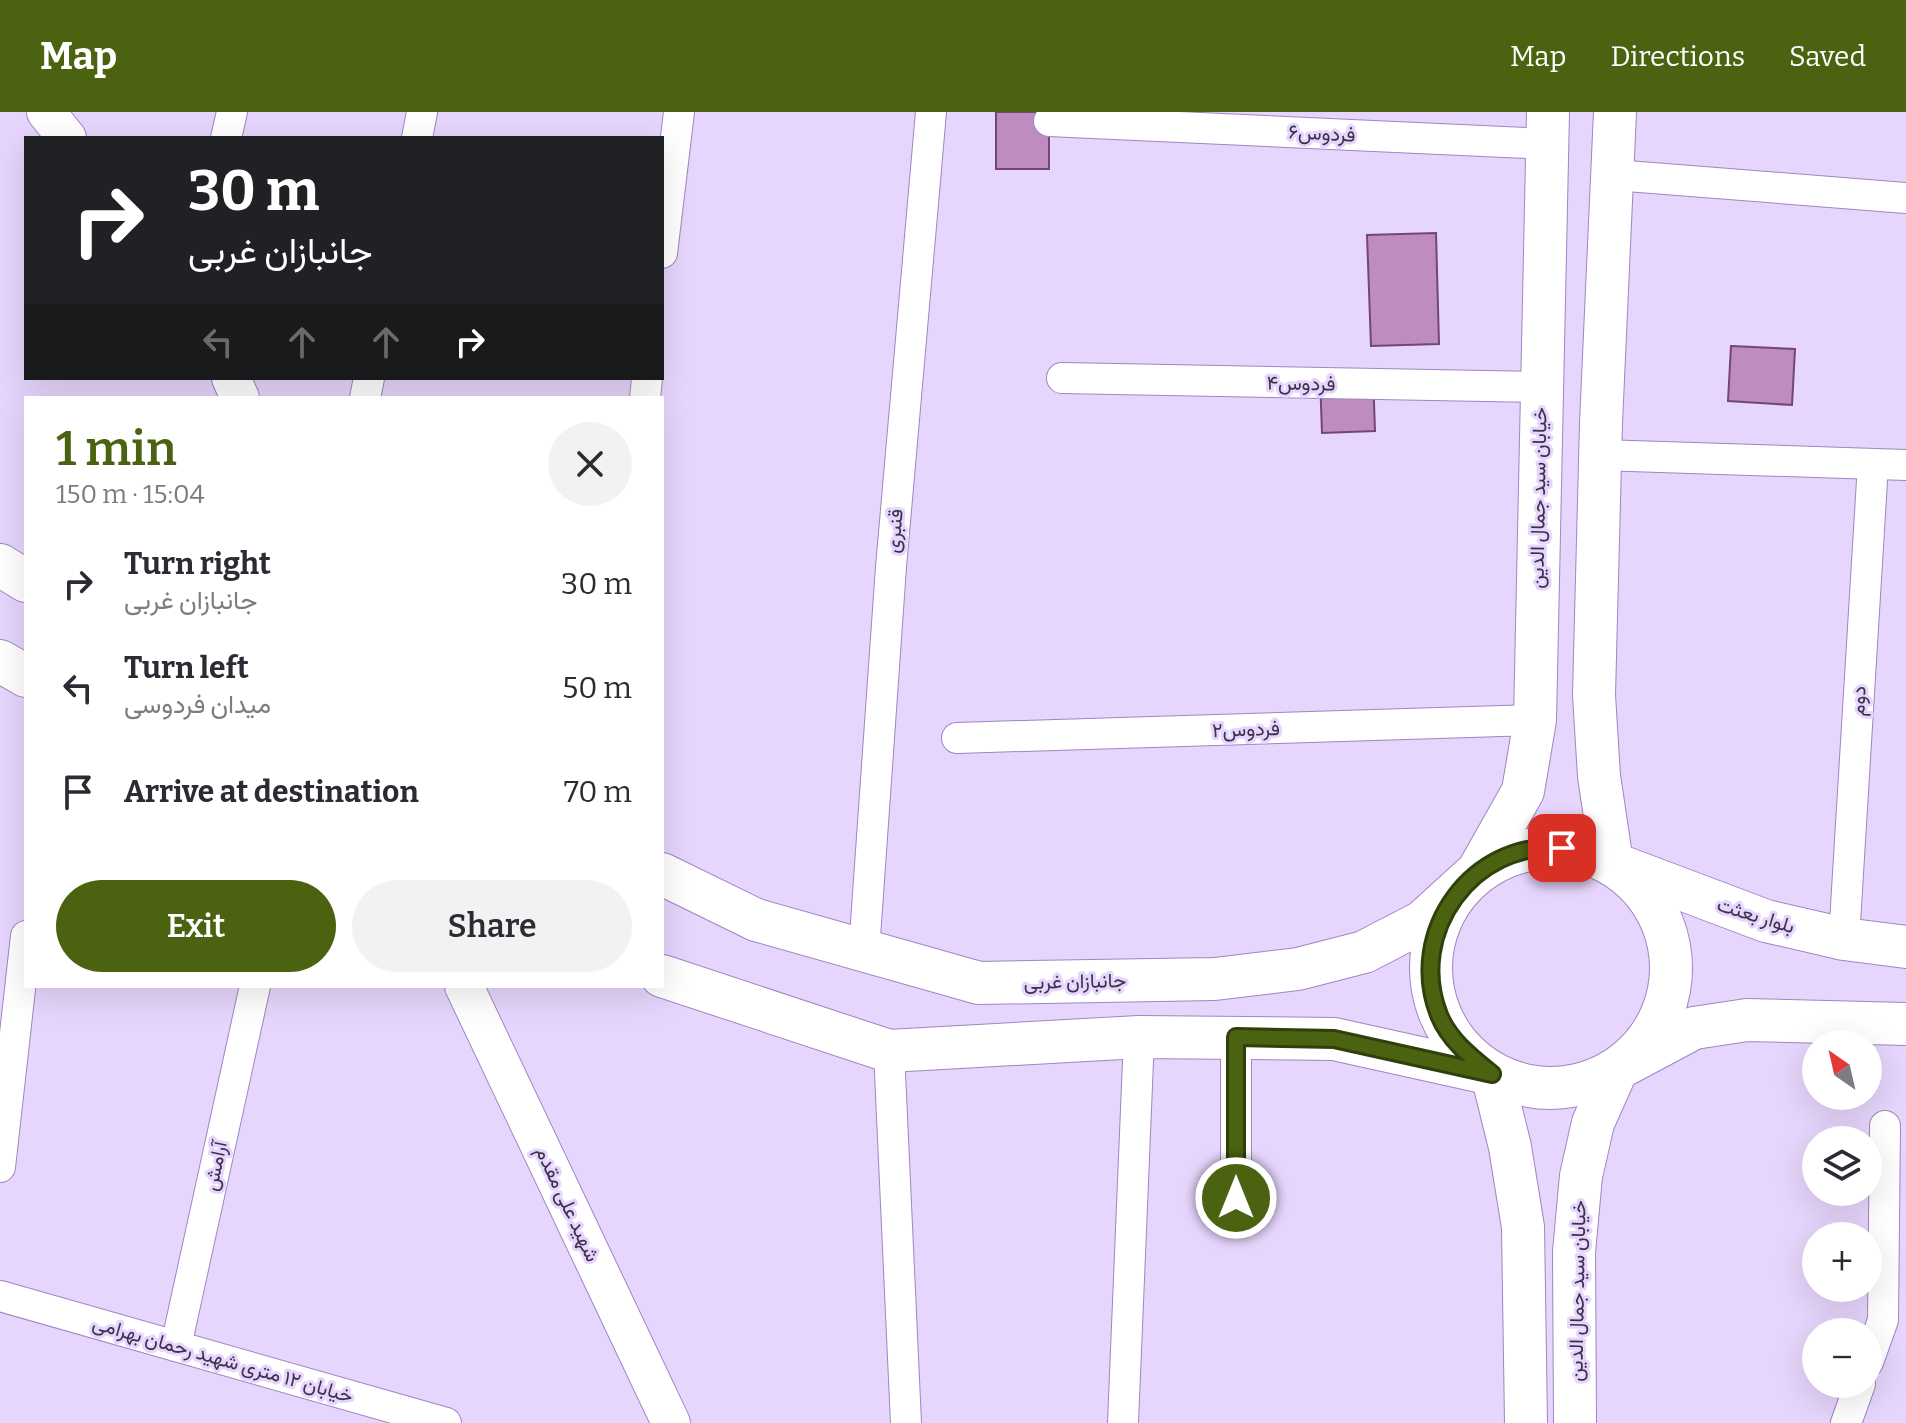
<!DOCTYPE html>
<html lang="en">
<head>
<meta charset="utf-8">
<style>
  :root { --surface:#fff; --page:#f2f2f3; --text:#2b2b33; --muted:#7c7c81; --accent:#4b6311 }
  body { margin:0; font-family:Bitter,Vazirmatn,serif; background:var(--page); color:var(--text); height:100vh; display:flex; flex-direction:column; font-size:30px; white-space:nowrap }
  * { box-sizing:border-box; margin:0 }
  p { font-size:26px; color:var(--muted) }
  .icon { flex:none; width:44px; height:44px; fill:none; stroke:currentColor; stroke-width:2; stroke-linecap:round; stroke-linejoin:round }
  .map { position:relative; flex:1; overflow:hidden }
  .side { position:absolute; left:24px; top:284px; width:640px; height:592px; display:flex; flex-direction:column; background:var(--surface); border-radius:0px; box-shadow:0 8px 32px #0002 }
  .side>* { flex:none }
  .guide { position:absolute; left:24px; top:24px; width:640px; height:244px; border-radius:0px; box-shadow:0 8px 32px #0002; background:#202124; color:#fff; overflow:hidden }
  .needle { width:52px; rotate:326deg }
  .fabs { position:absolute; left:1802px; top:918px; display:grid; gap:16px }
  .fabs a { display:grid; place-items:center; width:80px; height:80px; border-radius:50%; background:var(--surface); box-shadow:0 8px 32px #0002; font-size:40px }
  .pin { position:absolute; display:grid; place-items:center; width:68px; height:68px; color:#fff; margin:-34px; border-radius:16px; box-shadow:0 4px 12px #0006 }
  .me { position:absolute; width:88px; margin:-44px; rotate:0deg; stroke-linejoin:round; filter:drop-shadow(0 0 6px #0008) }
  .turn { display:flex; align-items:center; gap:28px; height:168px; padding:0 32px; font-size:36px }
  .turn .icon { width:104px; height:104px; stroke-width:2.5 }
  .turn b { display:block; font-size:56px; line-height:68px }
  .lanes { display:flex; align-items:center; height:76px; padding:0 32px; background:#0003; justify-content:center; gap:40px; direction:ltr }
  .lanes .off { opacity:.35 }
  .round { display:grid; place-items:center; flex:none; width:84px; height:84px; border-radius:42px; background:var(--page) }
  .overview { display:flex; align-items:center; justify-content:space-between; height:136px; padding:0 32px }
  h1 { font-size:48px; font-weight:600; line-height:60px; color:var(--accent) }
  .action { display:flex; gap:16px; margin-top:auto; padding:16px 32px }
  .action a { flex:1; height:92px; border-radius:48px; background:var(--accent); color:#fff; font-size:32px; font-weight:600; line-height:92px; text-align:center }
  .action a+a { background:var(--page); color:var(--text) }
  ul { padding:0; list-style:none }
  li { display:flex; align-items:center; gap:24px; height:104px; padding:0 32px }
  li div { flex:1 }
  li b { display:block; font-size:30px }
  li em { font-style:normal }
  header { display:flex; align-items:center; gap:48px; box-sizing:border-box; height:112px; padding:0 40px; background:var(--accent); color:#fff }
  header strong { font-size:38px }
  nav { display:flex; gap:44px; margin-inline-start:auto; font-size:28px }
  .map>svg:first-child { display:block }
  .building { fill:#be8cc0; stroke:#744677; stroke-width:2 }
  .lines { fill:none; stroke-linecap:round; stroke-linejoin:round }
  .minor-casing { stroke:#a185c2; stroke-width:32 }
  .tertiary-casing { stroke:#a185c2; stroke-width:40 }
  .secondary-casing { stroke:#a185c2; stroke-width:44 }
  .minor { stroke:#fff; stroke-width:30 }
  .tertiary { stroke:#fff; stroke-width:38 }
  .secondary { stroke:#fff; stroke-width:42 }
  .route-casing { stroke:#31400b; stroke-width:20 }
  .route { stroke:#4b6311; stroke-width:14 }
  .labels { text-anchor:middle; dominant-baseline:central; stroke-width:6; stroke-linejoin:round; paint-order:stroke }
  .street-label { font-size:20px; fill:#3c304a; stroke:#e6d5fc }
</style>
</head>
<body>
<header>
<strong>Map</strong>
<nav><a>Map</a><a>Directions</a><a>Saved</a></nav>
</header>
<div class="map">
<svg width="1906" height="1311" viewBox="0 0 1906 1311">
  <rect width="100%" height="100%" fill="#e6d5fc"/>
  <!-- building -->
  <g class="building">
    <rect x="996" y="0" width="53" height="57"/>
    <path d="M1436,121L1439,232L1371,234L1367,123Z"/>
    <path d="M1731,234L1795,237L1792,293L1728,289Z"/>
    <path d="M1373,262L1375,319L1322,321L1320,264Z"/>
  </g>
  <g class="lines">
    <!-- minor casing -->
    <g class="minor-casing">
      <g id="minor">
        <path d="M1049,9L1547,32"/>
        <path d="M226,26L232,0"/>
        <path d="M417,26L422,0"/>
        <path d="M1614,63L1906,86"/>
        <path d="M662,141L679,0"/>
        <path d="M1062,266L1541,275"/>
        <path d="M365,286L369,266"/>
        <path d="M645,286L647,266"/>
        <path d="M1600,343L1906,353"/>
        <path d="M957,626L1535,608"/>
        <path d="M1844,827L1873,352"/>
        <path d="M864,839L891,455L931,0"/>
        <path d="M889,939L906,1311"/>
        <path d="M0,1055L26,824"/>
        <path d="M1236,1086V925"/>
        <path d="M0,1184L446,1311"/>
        <path d="M176,1234L255,874"/>
        <path d="M1868,1250L1883,1208L1885,1014"/>
        <path d="M1123,1311L1139,925"/>
        <path d="M1846,1311L1860,1272"/>
      </g>
    </g>
    <!-- tertiary casing -->
    <g class="tertiary-casing">
      <g id="tertiary">
        <path d="M46,0L67,26"/>
        <path d="M231,266L240,286"/>
        <path d="M464,874L671,1311"/>
      </g>
    </g>
    <!-- secondary casing -->
    <g class="secondary-casing">
      <g id="secondary">
        <path d="M1615,0L1601,311L1594,583L1599,664L1612,751L1766,809L1844,827L1906,835"/>
        <path d="M0,453L26,469"/>
        <path d="M0,549L26,564"/>
        <circle cx="1551" cy="856" r="120"/>
        <path d="M662,762L756,808L979,871L1215,867L1298,857L1364,840L1422,810L1478,759L1523,679L1535,608L1548,0"/>
        <path d="M662,864L889,939L1139,925L1334,927L1492,962L1510,1035L1523,1115L1526,1311"/>
        <path d="M1575,1311L1574,1140L1581,1064L1593,1011L1617,957L1694,916L1747,908L1906,912"/>
      </g>
    </g>
    <!-- minor -->
    <use href="#minor" class="minor"/>
    <!-- tertiary -->
    <use href="#tertiary" class="tertiary"/>
    <!-- secondary -->
    <use href="#secondary" class="secondary"/>
  </g>
  <g class="lines">
    <!-- route casing -->
    <g class="route-casing">
      <path id="route" d="M1236,1086V925L1334,927L1492,962C1471,945 1449,928 1439,903C1406,820 1473,728 1562,736"/>
    </g>
    <!-- route -->
    <use href="#route" class="route"/>
  </g>
  <g class="labels">
    <!-- street labels -->
    <g class="street-label">
      <text transform="translate(1322 21) rotate(3)">فردوس۶</text>
      <text transform="translate(1301 271) rotate(1)">فردوس۴</text>
      <text transform="translate(1538 386) rotate(-89)">خیابان سید جمال الدین</text>
      <text transform="translate(894 419) rotate(-85)">قنبری</text>
      <text transform="translate(1858 589) rotate(-87)">دوم</text>
      <text transform="translate(1246 617) rotate(-2)">فردوس۲</text>
      <text transform="translate(1756 803) rotate(17)">بلوار بعثت</text>
      <text transform="translate(1075 869) rotate(-1)">جانبازان غربی</text>
      <text transform="translate(215 1054) rotate(-78)">آرامش</text>
      <text transform="translate(568 1092) rotate(65)">شهید علی مقدم</text>
      <text transform="translate(1577 1179) rotate(-89)">خیابان سید جمال الدین</text>
      <text transform="translate(223 1247) rotate(16)">خیابان ۱۲ متری شهید رحمان بهرامی</text>
    </g>
  </g>
</svg>
<div class="fabs">
<a><svg class="needle" viewBox="-14 -14 28 28"><path d="M0-13l5 13h-10z" fill="#e53935"/><path d="M0 13l5-13h-10z" fill="#7c7c81"/></svg></a>
<a><svg class="icon" aria-label="layers" viewBox="0 0 24 24"><path d="M12 4l9 5-9 5-9-5zM3 14l9 5 9-5"/></svg></a>
<a>+</a>
<a>−</a>
</div>
<div class="pin" style="left:1562px;top:736px;background:#d93025"><svg class="icon" aria-label="arrive" viewBox="0 0 24 24"><path d="M6 21V4h12l-3 4 3 4H6"/></svg></div>
<svg class="me" style="left:1236px;top:1086px" viewBox="-20 -20 40 40"><circle r="17" fill="#4b6311" stroke="#fff" stroke-width="3"/><path d="M0-11L8 9 0 5-8 9z" fill="#fff"/></svg>
<div class="guide">
<div class="turn"><svg class="icon" aria-label="right" viewBox="0 0 24 24"><path d="M7 20v-9h11M14 6l5 5-5 5"/></svg><div><b>30 m</b>جانبازان غربی</div></div>
<div class="lanes"><svg class="icon off" aria-label="left" viewBox="0 0 24 24"><path d="M17 20v-9H6M10 6l-5 5 5 5"/></svg><svg class="icon off" aria-label="ahead" viewBox="0 0 24 24"><path d="M12 20V5M6 11l6-6 6 6"/></svg><svg class="icon off" aria-label="ahead" viewBox="0 0 24 24"><path d="M12 20V5M6 11l6-6 6 6"/></svg><svg class="icon" aria-label="right" viewBox="0 0 24 24"><path d="M7 20v-9h11M14 6l5 5-5 5"/></svg></div>
</div>
<section class="side">
<div class="overview"><div><h1>1 min</h1><p>150 m · 15:04</p></div><a class="round"><svg class="icon" aria-label="close" viewBox="0 0 24 24"><path d="M6 6l12 12M18 6L6 18"/></svg></a></div>
<ul>
<li><svg class="icon" aria-label="right" viewBox="0 0 24 24"><path d="M7 20v-9h11M14 6l5 5-5 5"/></svg><div><b>Turn right</b><p>جانبازان غربی</p></div><em>30 m</em></li>
<li><svg class="icon" aria-label="left" viewBox="0 0 24 24"><path d="M17 20v-9H6M10 6l-5 5 5 5"/></svg><div><b>Turn left</b><p>میدان فردوسی</p></div><em>50 m</em></li>
<li><svg class="icon" aria-label="arrive" viewBox="0 0 24 24"><path d="M6 21V4h12l-3 4 3 4H6"/></svg><div><b>Arrive at destination</b></div><em>70 m</em></li>
</ul>
<div class="action"><a>Exit</a><a>Share</a></div>
</section>
</div>
</body>
</html>
